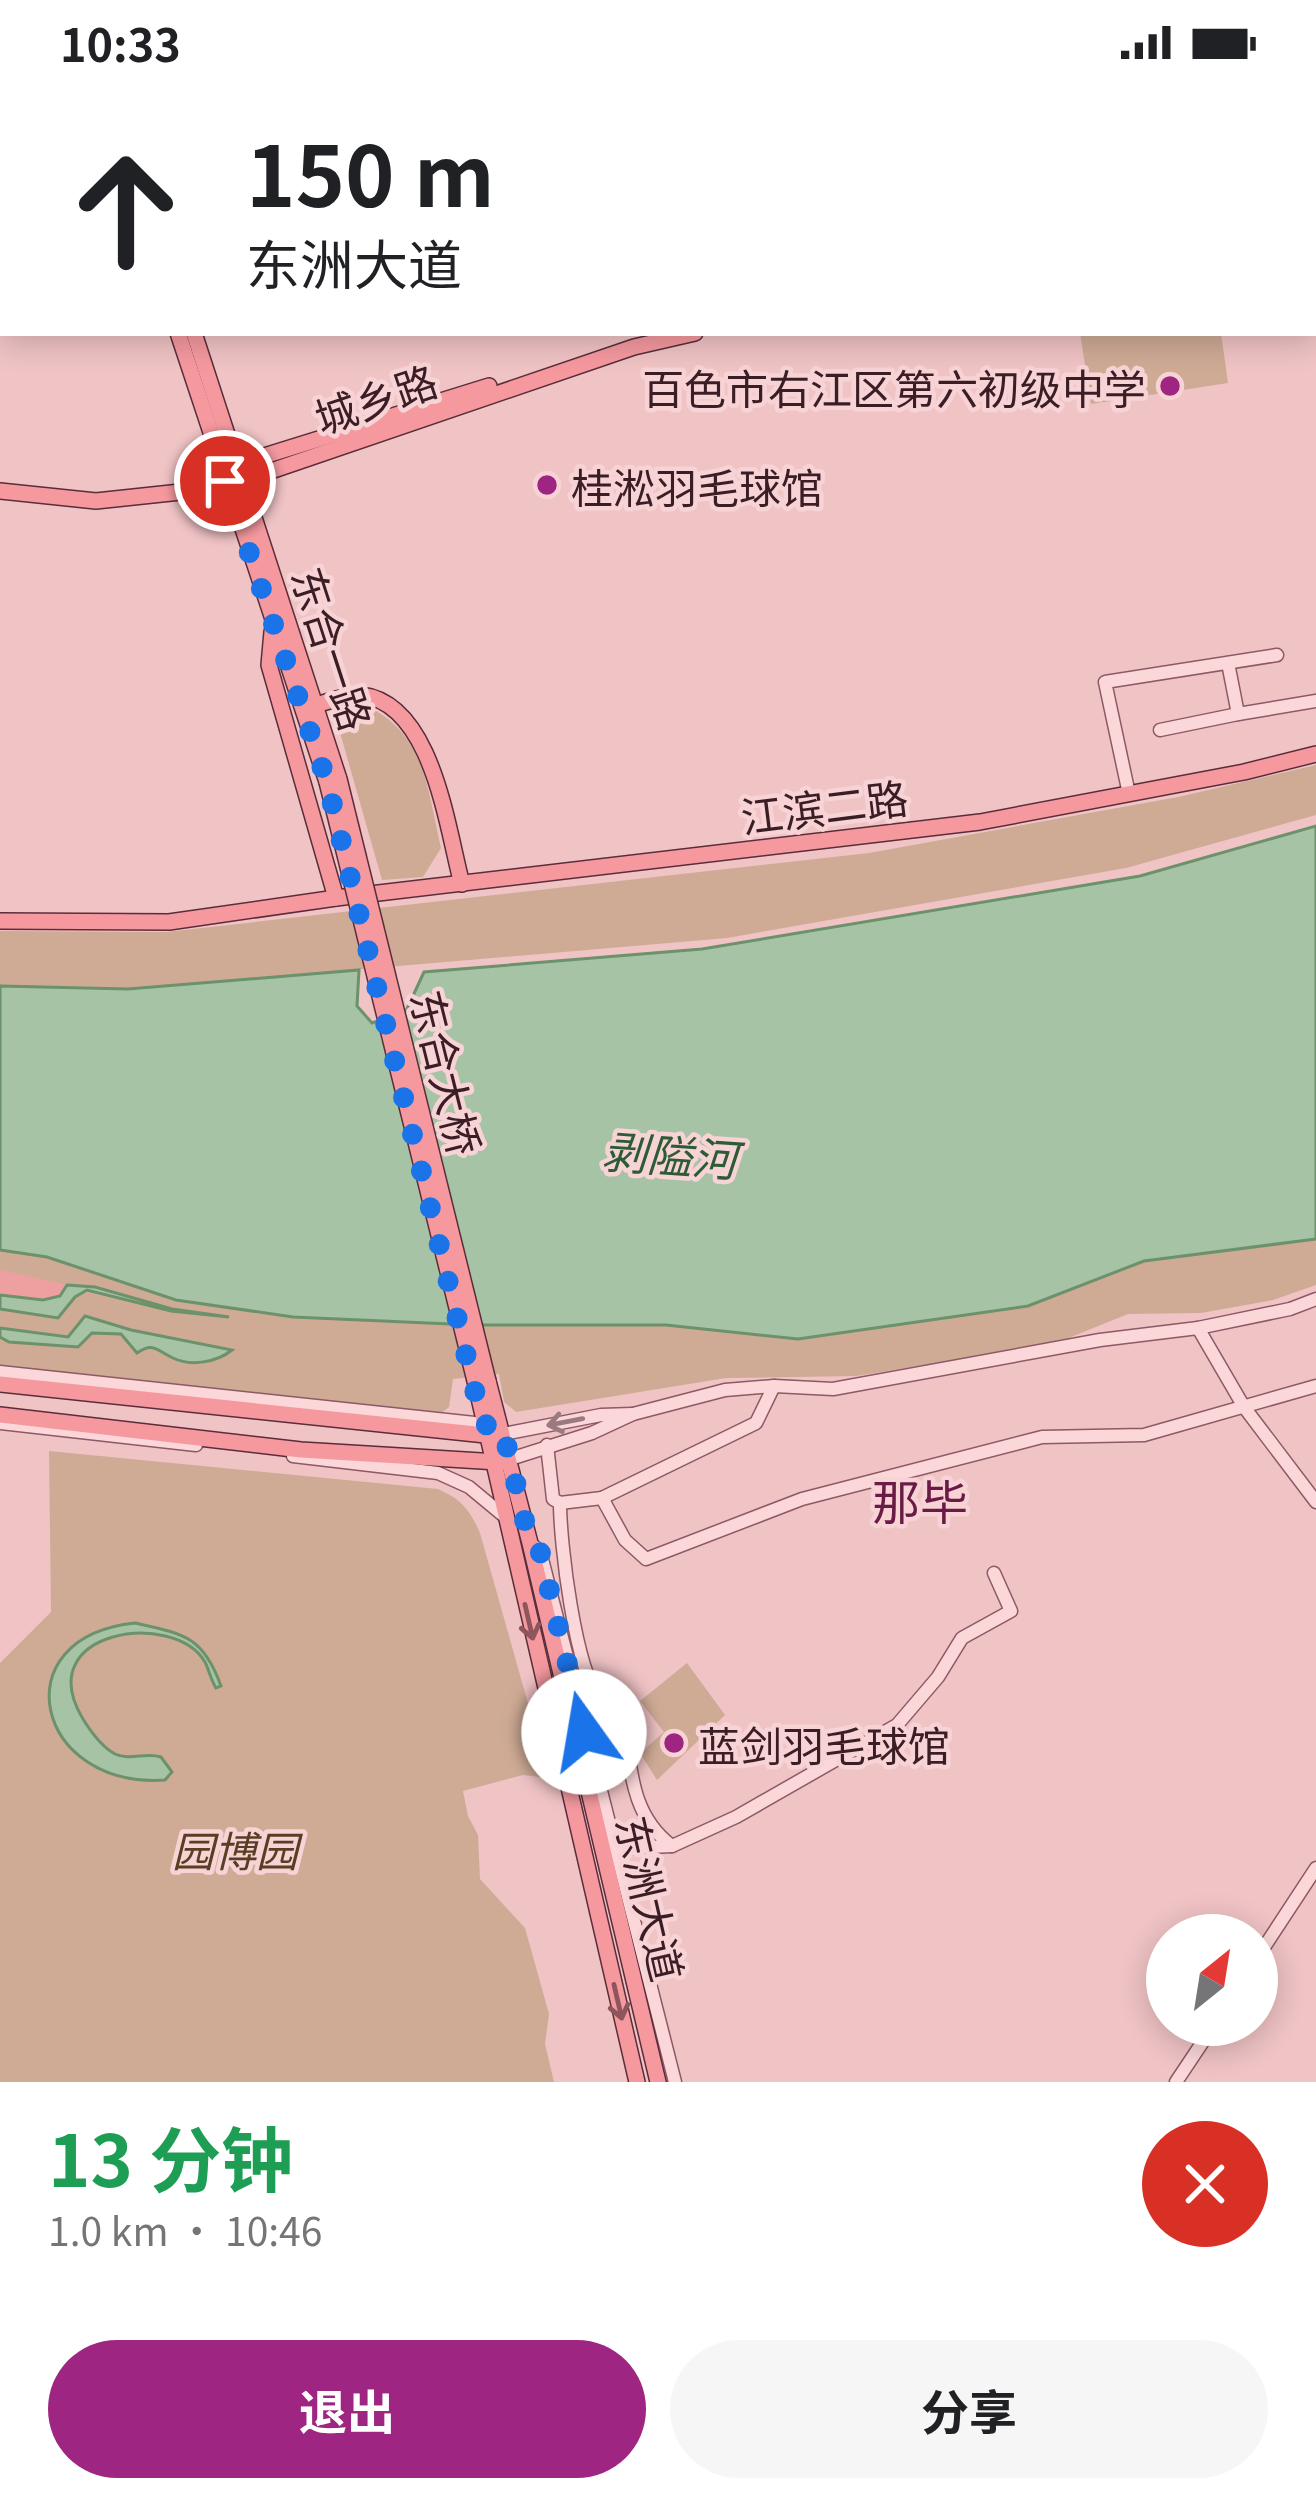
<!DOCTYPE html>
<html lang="zh">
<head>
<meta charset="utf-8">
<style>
  :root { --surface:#fff; --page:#f6f6f6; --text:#202124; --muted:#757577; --accent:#9e2581 }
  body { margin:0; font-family:Georgia,"Noto Sans SC",serif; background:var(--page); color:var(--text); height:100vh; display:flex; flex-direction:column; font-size:45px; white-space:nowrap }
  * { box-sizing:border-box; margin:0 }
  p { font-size:39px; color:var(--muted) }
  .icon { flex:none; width:66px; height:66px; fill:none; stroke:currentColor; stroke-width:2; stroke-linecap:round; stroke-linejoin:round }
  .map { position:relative; height:1998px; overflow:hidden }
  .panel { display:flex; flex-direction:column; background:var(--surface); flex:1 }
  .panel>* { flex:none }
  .hud { position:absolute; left:0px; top:0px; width:1317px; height:252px; box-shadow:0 6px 30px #0003; background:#fff; color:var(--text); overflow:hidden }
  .needle { width:78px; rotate:30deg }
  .buttons { position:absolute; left:1146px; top:1830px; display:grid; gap:24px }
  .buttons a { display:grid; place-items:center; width:132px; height:132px; border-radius:50%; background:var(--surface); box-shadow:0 6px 30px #0003; font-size:60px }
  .pin { position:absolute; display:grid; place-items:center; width:102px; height:102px; color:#fff; margin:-51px; border:6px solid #fff; border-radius:50%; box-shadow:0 3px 12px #0007 }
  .me { position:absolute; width:132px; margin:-66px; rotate:347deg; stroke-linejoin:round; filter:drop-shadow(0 0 9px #0008) }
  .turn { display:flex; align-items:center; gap:42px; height:252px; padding:0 48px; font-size:54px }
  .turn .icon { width:156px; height:156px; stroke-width:2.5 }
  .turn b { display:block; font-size:84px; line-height:102px }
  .round { display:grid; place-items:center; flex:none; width:126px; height:126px; border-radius:63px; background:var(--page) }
  .summary { display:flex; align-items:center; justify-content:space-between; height:204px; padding:0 48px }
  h1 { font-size:72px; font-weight:700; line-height:90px; color:#1e9e55 }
  .primary-button { display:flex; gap:24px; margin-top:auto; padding:24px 48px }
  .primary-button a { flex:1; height:138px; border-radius:72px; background:var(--accent); color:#fff; font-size:48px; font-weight:700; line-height:138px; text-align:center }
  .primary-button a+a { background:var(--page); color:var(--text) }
  .status { display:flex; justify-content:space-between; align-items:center; height:84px; padding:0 60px; background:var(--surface); direction:ltr }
  .status svg { height:33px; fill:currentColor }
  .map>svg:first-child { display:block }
  .green { fill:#cfab96 }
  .sand { fill:#ee9fa0 }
  .water { fill:#a7c3a5; stroke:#6b926b; stroke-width:3 }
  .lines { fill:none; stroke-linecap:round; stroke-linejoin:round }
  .minor-casing { stroke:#8c5964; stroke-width:15 }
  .major-casing { stroke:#592d3a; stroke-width:18 }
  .minor { stroke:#fbd7d9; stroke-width:12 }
  .major { stroke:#f5999f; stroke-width:15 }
  .major-bridge-casing { stroke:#592d3a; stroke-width:18; stroke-linecap:butt }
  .major-bridge { stroke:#f5999f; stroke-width:15 }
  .oneway { stroke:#9b7a7f }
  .oneway2 { stroke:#8f555c }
  .route { stroke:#1a73e8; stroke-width:21; stroke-dasharray:0 37.8 }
  .poi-dot { fill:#9e2581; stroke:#f7d3d5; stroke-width:4.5 }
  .labels { text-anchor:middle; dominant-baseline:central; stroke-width:9; stroke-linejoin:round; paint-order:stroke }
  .poi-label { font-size:42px; fill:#3b1e25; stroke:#f7d3d5; text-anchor:start }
  .street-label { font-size:42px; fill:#3b1e25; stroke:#f7d3d5 }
  .park-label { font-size:42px; font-style:italic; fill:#583e23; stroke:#f7d3d5 }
  .water-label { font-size:45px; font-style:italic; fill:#2c5b35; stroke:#f7d3d5 }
  .quarter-label { font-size:48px; fill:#6a1b45; stroke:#f7d3d5 }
</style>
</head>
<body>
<div class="status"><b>10:33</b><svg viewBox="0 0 49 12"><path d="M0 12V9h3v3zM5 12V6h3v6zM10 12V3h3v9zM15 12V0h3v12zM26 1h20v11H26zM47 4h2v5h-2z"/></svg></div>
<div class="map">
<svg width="1316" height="1998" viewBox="0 0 1316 1998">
  <rect width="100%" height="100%" fill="#f0c3c5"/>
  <!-- green -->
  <g class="green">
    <path d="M1080,249H1221L1228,299L1091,320Z"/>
    <path d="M361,620C425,645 427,704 441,764L423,793L382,796L337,638L340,624Z"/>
    <path d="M1316,681V731L1126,784L727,854L128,905L0,902V847L166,848L869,769L1178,713Z"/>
    <path d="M1316,1155V1201L1273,1216L1201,1229L1128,1230L1066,1255L949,1277L856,1292L726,1294L516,1328L504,1318L499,1290L453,1295L449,1323L439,1331L0,1282V1166L47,1173L176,1216L666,1241L798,1255L1028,1222L1144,1177Z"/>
    <path d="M49,1367L438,1405C461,1415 470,1426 480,1449L549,1694L523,1691L463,1707L468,1732L478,1751L480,1795L525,1844L549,1930L545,1960L554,1998H0V1579L51,1528Z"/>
    <path d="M687,1579L725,1631L657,1696L640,1669L664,1648L640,1617Z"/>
  </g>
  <!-- sand -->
  <path class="sand" d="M0,1186L67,1201L60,1212C41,1217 20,1217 0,1211Z"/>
  <!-- water -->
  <g class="water">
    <path d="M1316,742V1155L1144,1177L1028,1222L798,1255L666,1241H473L293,1233L176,1216L47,1173L0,1166V902L128,905L359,886L357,922L372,939L406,927L424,888L702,865L1140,792Z"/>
    <path d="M67,1201L95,1203L172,1225L229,1233L171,1227L87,1206L75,1213L58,1234L0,1225V1211L43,1216L60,1212Z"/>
    <path d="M85,1232L131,1246L232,1266C217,1278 191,1283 173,1274C157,1267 154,1257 137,1269L121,1250L92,1249L78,1263L9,1258L0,1253V1244L68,1253Z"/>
    <path d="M135,1539C184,1550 203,1552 221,1602L216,1604C211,1596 209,1586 205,1578C174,1525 29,1546 83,1635C91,1648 102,1663 115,1670C130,1677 146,1668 161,1673L172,1688L165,1696C35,1705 0,1553 135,1539Z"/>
  </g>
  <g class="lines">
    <!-- minor casing -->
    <g class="minor-casing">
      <g id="minor">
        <path d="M1315,0L1316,2"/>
        <path d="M0,149H3"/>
        <path d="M1228,579L1238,630L1316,617"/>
        <path d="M1160,646L1238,630"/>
        <path d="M1129,710L1105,598L1277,571"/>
        <path d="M1198,1244L1244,1323L1316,1418"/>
        <path d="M0,1288L493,1341"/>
        <path d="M633,1330L725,1306L774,1302L833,1305L1100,1256L1198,1244L1290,1225L1316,1215"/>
        <path d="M0,1339L196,1361"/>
        <path d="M504,1350L601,1331L633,1330L592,1349L510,1375"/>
        <path d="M547,1361L553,1415L560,1419C560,1459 575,1586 600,1615C605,1621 616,1627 623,1632C631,1681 629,1730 672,1762L609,1765"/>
        <path d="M293,1372L438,1389L469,1403L504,1432"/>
        <path d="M602,1414L756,1339L774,1302"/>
        <path d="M560,1419L602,1414L625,1456L646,1475L802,1415L1042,1353L1144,1351L1316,1302"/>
        <path d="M530,1459L540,1467L675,1998"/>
        <path d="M672,1762L736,1733L897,1641L938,1593L962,1554L1011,1527L994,1489"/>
        <path d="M1257,1874L1316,1784"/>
        <path d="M1176,1998L1214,1941"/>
      </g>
    </g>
    <!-- major casing -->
    <g class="major-casing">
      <g id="major">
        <path d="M99,0L100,3"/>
        <path d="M114,0L115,3"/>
        <path d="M1314,103L1316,102"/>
        <path d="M178,249L327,698"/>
        <path d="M194,249L339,695"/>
        <path d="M192,398L222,385L489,302"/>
        <path d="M0,407L96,417L190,407L268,388L634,263L695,249"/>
        <path d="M272,548L269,581L336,814"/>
        <path d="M315,621C328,618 348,610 361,611C433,619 447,745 462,800"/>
        <path d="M0,837L169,838L336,814L980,738L1244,688L1316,670"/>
        <path d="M488,1297L530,1459L658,1998"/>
        <path d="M0,1300L495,1352"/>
        <path d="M476,1301L637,1998"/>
        <path d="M0,1331L301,1366L498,1378"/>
      </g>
    </g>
    <!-- minor -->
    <use href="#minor" class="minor"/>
    <!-- major -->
    <use href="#major" class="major"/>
    <!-- major-bridge casing -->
    <g class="major-bridge-casing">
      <g id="major-bridge">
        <path d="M339,695L488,1297"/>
        <path d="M327,698L476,1301"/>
      </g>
    </g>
    <!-- major-bridge -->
    <use href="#major-bridge" class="major-bridge"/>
  </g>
  <!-- one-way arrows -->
  <defs><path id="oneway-shaft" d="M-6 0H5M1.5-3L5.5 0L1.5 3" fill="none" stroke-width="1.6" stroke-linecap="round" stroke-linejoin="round" transform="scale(3)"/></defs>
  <use class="oneway" href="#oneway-shaft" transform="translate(565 1338) rotate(169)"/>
  <g class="oneway2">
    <use href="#oneway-shaft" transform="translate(529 1538) rotate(77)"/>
    <use href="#oneway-shaft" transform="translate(618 1918) rotate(77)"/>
  </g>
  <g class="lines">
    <!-- route -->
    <path class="route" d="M225,397L327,698L483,1341L500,1340L504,1350L530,1459L540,1467L584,1648"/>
  </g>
  <!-- markers -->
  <g class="poi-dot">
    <circle cx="1170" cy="302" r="12"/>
    <circle cx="547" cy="401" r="12"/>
    <circle cx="674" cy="1659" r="12"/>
  </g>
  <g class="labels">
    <!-- poi labels -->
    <g class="poi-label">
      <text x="1146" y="302" text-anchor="end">百色市右江区第六初级中学</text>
      <text x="571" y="401">桂淞羽毛球馆</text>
      <text x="698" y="1659">蓝剑羽毛球馆</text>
    </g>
    <!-- street labels -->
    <g class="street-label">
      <text transform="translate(375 313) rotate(-19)">城乡路</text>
      <text transform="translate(334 564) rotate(72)">东合一路</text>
      <text transform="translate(824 721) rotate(-7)">江滨二路</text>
      <text transform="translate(448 988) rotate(76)">东合大桥</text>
      <text transform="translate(652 1814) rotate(77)">东洲大道</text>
    </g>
    <!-- park labels -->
    <g class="park-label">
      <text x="235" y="1764">园博园</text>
    </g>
    <!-- water labels -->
    <g class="water-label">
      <text transform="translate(670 1069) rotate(4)">剥隘河</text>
    </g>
    <!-- quarter labels -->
    <g class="quarter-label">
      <text x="920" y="1415">那毕</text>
    </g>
  </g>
</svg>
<div class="buttons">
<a><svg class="needle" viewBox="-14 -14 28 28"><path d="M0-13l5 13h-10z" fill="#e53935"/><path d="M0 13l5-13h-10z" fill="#757577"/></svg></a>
</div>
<div class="pin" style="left:225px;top:397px;background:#d93025"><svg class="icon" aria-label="arrive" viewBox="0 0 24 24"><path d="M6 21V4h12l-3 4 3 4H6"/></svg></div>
<svg class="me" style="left:584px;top:1648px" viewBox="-20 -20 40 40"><circle r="19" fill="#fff"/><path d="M0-13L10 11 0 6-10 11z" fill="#1a73e8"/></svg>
<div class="hud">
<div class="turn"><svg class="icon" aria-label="ahead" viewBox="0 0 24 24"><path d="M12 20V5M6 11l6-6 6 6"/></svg><div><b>150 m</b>东洲大道</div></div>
</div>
</div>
<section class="panel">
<div class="summary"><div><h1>13 分钟</h1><p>1.0 km · 10:46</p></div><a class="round" style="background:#d93025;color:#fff"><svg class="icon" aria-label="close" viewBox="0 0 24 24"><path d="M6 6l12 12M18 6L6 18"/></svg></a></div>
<div class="primary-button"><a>退出</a><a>分享</a></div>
</section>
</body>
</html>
